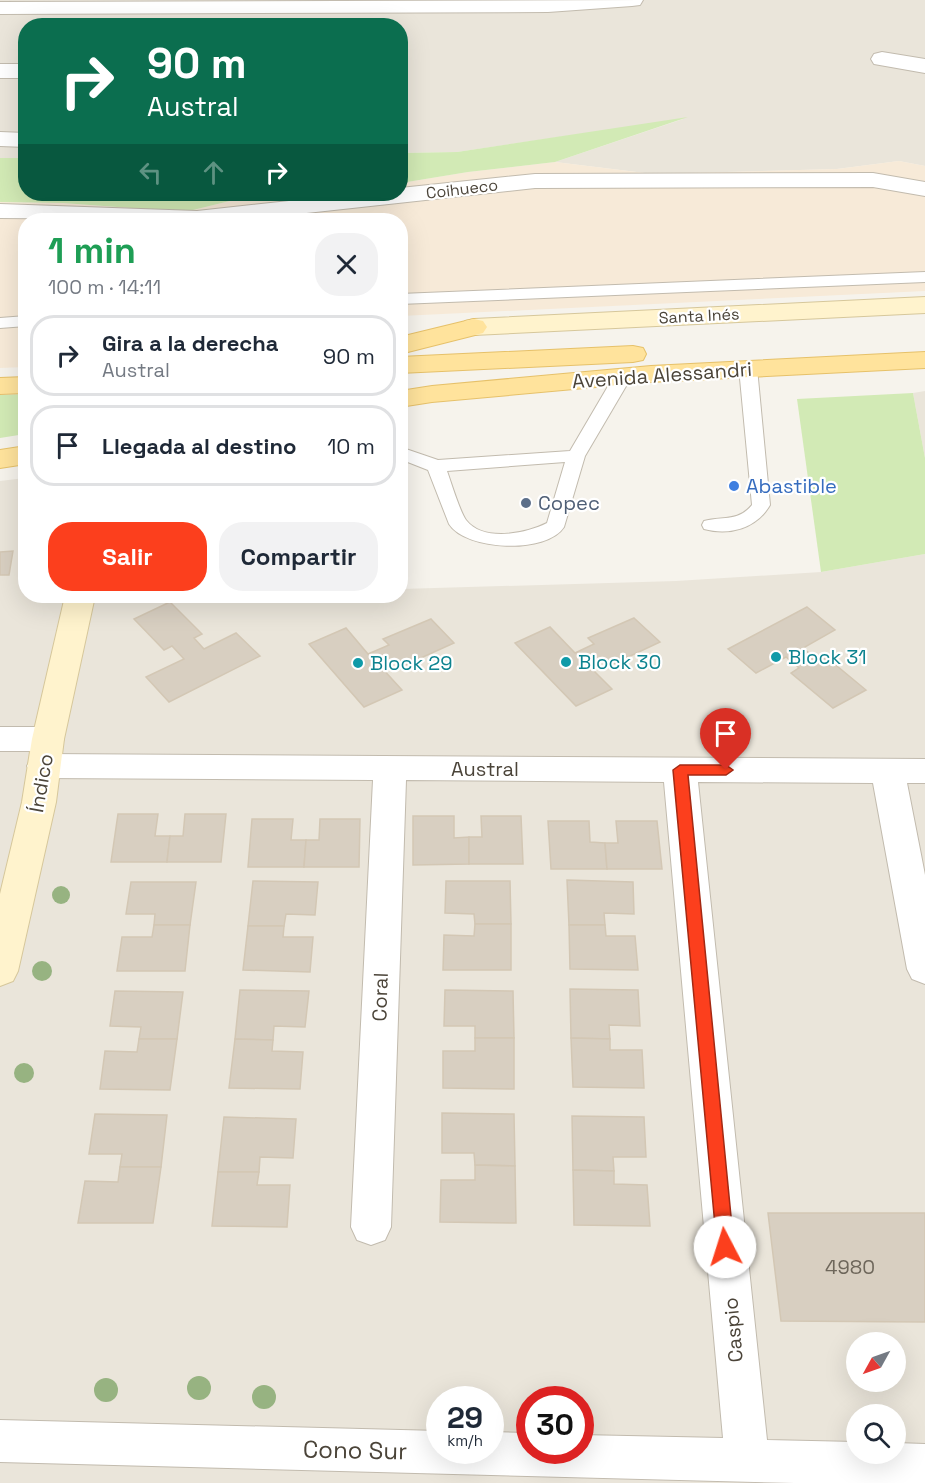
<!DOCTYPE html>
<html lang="es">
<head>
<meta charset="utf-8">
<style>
  :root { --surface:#fff; --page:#f2f2f3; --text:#1f2937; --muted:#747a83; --line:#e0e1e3; --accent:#fc3f1d }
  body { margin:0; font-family:"Space Grotesk",sans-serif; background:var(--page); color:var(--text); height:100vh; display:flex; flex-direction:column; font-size:22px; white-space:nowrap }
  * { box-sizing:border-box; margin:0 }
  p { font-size:20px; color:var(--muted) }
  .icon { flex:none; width:33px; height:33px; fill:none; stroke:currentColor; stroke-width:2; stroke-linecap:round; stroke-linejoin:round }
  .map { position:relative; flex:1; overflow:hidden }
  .panel { position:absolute; left:18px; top:213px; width:390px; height:390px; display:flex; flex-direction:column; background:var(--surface); border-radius:24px; box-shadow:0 6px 24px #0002 }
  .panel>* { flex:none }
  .banner { position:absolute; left:18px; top:18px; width:390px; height:183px; border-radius:24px; box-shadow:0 6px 24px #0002; background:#0b6e4f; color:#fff; overflow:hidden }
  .needle { width:39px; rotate:230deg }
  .tools { position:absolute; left:846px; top:1332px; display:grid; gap:12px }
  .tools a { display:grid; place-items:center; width:60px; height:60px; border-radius:50%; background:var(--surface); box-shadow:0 6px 24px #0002; font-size:30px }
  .speed { position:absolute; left:426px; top:1386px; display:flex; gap:12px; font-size:30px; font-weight:700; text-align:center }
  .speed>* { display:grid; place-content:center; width:78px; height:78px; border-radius:50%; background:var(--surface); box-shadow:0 6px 24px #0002; line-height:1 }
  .speed small { font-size:15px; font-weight:400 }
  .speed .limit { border:9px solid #d22; background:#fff; color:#111 }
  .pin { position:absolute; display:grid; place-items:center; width:51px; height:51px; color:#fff; margin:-62px -26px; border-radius:50% 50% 50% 0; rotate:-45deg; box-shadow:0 0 6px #0007 }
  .pin .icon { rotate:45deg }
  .me { position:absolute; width:66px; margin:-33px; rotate:355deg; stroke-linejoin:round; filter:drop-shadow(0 0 4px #0008) }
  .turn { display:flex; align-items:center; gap:21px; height:126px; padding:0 30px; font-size:27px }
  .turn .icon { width:78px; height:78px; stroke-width:2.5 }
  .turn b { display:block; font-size:42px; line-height:51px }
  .lanes { display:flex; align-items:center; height:57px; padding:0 30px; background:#0003; justify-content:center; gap:30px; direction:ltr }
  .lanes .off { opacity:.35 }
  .round { display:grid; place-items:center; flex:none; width:63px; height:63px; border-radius:24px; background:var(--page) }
  .summary { display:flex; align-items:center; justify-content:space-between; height:102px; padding:0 30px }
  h1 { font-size:36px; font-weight:600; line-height:45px; color:#1e9e55 }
  .cta { display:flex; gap:12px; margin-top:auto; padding:12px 30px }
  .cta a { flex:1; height:69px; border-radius:24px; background:var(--accent); color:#fff; font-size:24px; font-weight:600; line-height:69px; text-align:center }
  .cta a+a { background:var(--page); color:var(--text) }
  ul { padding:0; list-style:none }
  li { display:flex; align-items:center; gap:18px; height:81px; margin:0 12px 9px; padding:0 18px; border:3px solid var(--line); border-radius:24px }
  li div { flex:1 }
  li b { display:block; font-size:22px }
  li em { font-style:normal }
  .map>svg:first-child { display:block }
  .residential { fill:#eae5da; fill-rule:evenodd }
  .commercial { fill:#f7ead8 }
  .green { fill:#d2eab5 }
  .building { fill:#d8cfc1; stroke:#d3c7b4; stroke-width:1.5 }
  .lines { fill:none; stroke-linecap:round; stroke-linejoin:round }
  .lane-casing { stroke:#c2bbae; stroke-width:2 }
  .street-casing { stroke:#c2bbae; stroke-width:2 }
  .secondary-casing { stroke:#d6c79b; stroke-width:2 }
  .primary-casing { stroke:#e6c16a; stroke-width:2 }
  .lane { fill:#fff; fill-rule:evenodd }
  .street { fill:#fff; fill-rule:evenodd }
  .secondary { fill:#fff3cd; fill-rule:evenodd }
  .primary { fill:#ffe39c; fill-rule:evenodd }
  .tree { fill:#97b381 }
  .route { fill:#fc3f1d; stroke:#a42913; stroke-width:1.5 }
  .shop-dot { fill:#3f7fe0; stroke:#fff; stroke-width:2 }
  .service-dot { fill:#5c6f8a; stroke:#fff; stroke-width:2 }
  .culture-dot { fill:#0f9aa8; stroke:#fff; stroke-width:2 }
  .labels { text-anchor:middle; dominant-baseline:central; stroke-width:4.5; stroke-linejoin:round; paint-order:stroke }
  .far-street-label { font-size:16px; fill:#4b4439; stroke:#fff }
  .street-label { font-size:20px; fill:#4b4439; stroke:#fff }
  .shop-label { font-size:20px; fill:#366cbe; stroke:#fff; text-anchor:start }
  .service-label { font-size:20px; fill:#4e5e75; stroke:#fff; text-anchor:start }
  .culture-label { font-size:20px; fill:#0d838f; stroke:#fff; text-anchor:start }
  .near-number-label { font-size:20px; fill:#6e675b }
  .near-street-label { font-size:24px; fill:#4b4439; stroke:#fff }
</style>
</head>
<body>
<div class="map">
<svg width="925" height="1483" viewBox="0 0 925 1483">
  <rect width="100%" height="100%" fill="#f6f3ec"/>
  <!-- residential -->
  <g class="residential">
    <path d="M0,0H925V166L899,161L837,169L653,174L555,162L683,119L457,152L401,153L400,26H26L25,158H0Z"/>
    <path d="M925,391V458L913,393Z"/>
    <path d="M25,478L26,596H400L401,589L676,581L821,572L925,554V1483H0V481ZM856,1342H896V1382H856ZM440,1400H490V1450H440ZM530,1400H580V1450H530ZM856,1414H896V1454H856Z"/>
  </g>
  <!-- commercial -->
  <path class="commercial" d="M899,161L925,166V291L401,316L400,220H26L25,367L0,368V202L63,203L185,212L258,194H400L401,183L468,172L555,162L653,174L837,169Z"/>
  <!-- green -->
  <g class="green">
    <path d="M688,117L555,162L468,172L401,183V153L457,152Z"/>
    <path d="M0,158H25L26,194H258L185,212L63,203L0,202Z"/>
    <path d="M913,393L925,458V554L821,572L797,399Z"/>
    <path d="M25,394V434L0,438V395Z"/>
  </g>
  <!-- building -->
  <g class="building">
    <path d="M13,551L9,575H0V552Z"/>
    <path d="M170,602L202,634L194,638L204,649L236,633L260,656L169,702L146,677L184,659L172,646L164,650L134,619Z"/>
    <path d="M807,607L835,630L803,648L819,661L826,657L866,690L833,708L791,673L799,668L786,657L756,673L728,649Z"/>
    <path d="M634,618L660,642L611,665L605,659L589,666L612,689L576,706L515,643L550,627L575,653L594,644L588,638Z"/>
    <path d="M431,619L454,643L403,666L398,660L381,667L402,690L364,707L309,644L346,628L368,654L389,645L383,639Z"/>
    <path d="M118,814H158L155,836H170L167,862H111Z"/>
    <path d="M185,814H226L221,862H167L170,836H183Z"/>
    <path d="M413,816H454V838L469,837V864L413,865Z"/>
    <path d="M481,816H521L523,864H469V837H482Z"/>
    <path d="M252,819H293L291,840H306L304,867H248Z"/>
    <path d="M320,819H360L359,867H304L306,840H319Z"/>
    <path d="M548,821H589L590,842L605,843L607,869H551Z"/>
    <path d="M616,821H657L662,869H607L605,843H618Z"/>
    <path d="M567,880L633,882L634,914L604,913L605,925H569Z"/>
    <path d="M253,881L318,882L315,915L286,914L284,926H248Z"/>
    <path d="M446,881H510L511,924H475L474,914L445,913Z"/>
    <path d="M131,882H196L190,925H154L155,914H126Z"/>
    <path d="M475,924H511V970H443L444,935L474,936Z"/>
    <path d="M154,925H190L185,971H117L122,937H152Z"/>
    <path d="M569,925H605L606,936H635L638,970L570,969Z"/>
    <path d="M248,926H284L283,937H313L310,972L243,970Z"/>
    <path d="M570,989L638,990L640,1026L609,1025L610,1039L571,1038Z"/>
    <path d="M240,990L309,991L305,1027L274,1026L273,1040L235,1039Z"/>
    <path d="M445,990L513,991L514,1038H475V1026H444Z"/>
    <path d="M115,991L183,992L177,1039H139L141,1027L110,1026Z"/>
    <path d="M475,1038H514V1089L443,1088V1051H475Z"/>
    <path d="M571,1038L610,1039V1050H642L644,1088L573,1087Z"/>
    <path d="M139,1039H177L170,1090L100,1089L105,1051L137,1052Z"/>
    <path d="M235,1039L273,1040L272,1051L303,1052L300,1089L229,1088Z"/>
    <path d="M442,1113L514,1114L515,1166L475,1165L474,1153H442Z"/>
    <path d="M95,1114L167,1115L161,1167H120L122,1154H89Z"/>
    <path d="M572,1116L644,1117L646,1157H613L614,1171L573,1170Z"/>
    <path d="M224,1117L296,1119L293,1158L260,1157L259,1172H218Z"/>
    <path d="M475,1165L515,1166L516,1223L440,1222L441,1180H475Z"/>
    <path d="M120,1167H161L153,1223H78L85,1181L118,1182Z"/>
    <path d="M573,1170L614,1171V1184L647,1185L650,1226L574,1225Z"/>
    <path d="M218,1172H259L257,1185H290L287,1227L212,1226Z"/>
    <path d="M768,1213H925V1322L781,1321Z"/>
  </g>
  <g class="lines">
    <!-- lane casing -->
    <g class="lane-casing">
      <g id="lane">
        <path d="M925,272V282L400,304V294Z"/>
        <path d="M26,316V326L0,328V318Z"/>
        <path d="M748,363L754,364L757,368L770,505C757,528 730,536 704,529L702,525L704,521C723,516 738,522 752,505L739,368L742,364Z"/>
        <path d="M623,371L629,372L632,376L585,456L564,527C547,554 466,551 449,524L428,470L400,459V447L438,460L570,451L614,376L617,372ZM565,462L547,523C525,534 483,542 466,520C460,512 451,482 447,471Z"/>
      </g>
    </g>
    <!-- street casing -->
    <g class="street-casing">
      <g id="street">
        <path d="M643,0L640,5L632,6L548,12L0,14V2Z"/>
        <path d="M882,52L925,59V73L874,64L871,59L874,54Z"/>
        <rect x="0" y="64" width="26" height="14"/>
        <path d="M0,132L26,133V147L0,146Z"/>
        <path d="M873,173L925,182V196L873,187L535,188L242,220L0,218V204L197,211L354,194H400V188L535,174Z"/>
        <path d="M0,727H48L60,731L64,739L60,747L48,751H0Z"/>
        <path d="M44,754L925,759V783H907L925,875V984L912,979L907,969L873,783L698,782L767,1440L856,1442V1454H896V1443L925,1444V1483H795L0,1462V1420L440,1431V1450H490V1432L530,1433V1450H580V1435L723,1438L664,782L406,780L391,1227L385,1240L371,1245L357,1240L351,1227L373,780L44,778L32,775L27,766L32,757Z"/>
      </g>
    </g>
    <!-- secondary casing -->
    <g class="secondary-casing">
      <g id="secondary">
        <path d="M925,297V313L474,335L465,333L461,327L465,321L474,319Z"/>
        <path d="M65,596H95L64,739L56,802L18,971L13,981L0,986V894L22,802L32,739Z"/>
      </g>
    </g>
    <!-- primary casing -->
    <g class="primary-casing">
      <g id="primary">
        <path d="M474,319L483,321L487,327L483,333L400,354V337Z"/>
        <path d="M633,346L643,348L646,354L643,360L633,362L400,373V357Z"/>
        <path d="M925,352V368L651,382L432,402L400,407V391L432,386L651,366Z"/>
        <path d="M26,377V393L0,394V378Z"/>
        <path d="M26,446V464L0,468V450Z"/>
      </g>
    </g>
    <!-- lane -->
    <use href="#lane" class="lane"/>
    <!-- street -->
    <use href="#street" class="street"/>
    <!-- secondary -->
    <use href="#secondary" class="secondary"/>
    <!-- primary -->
    <use href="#primary" class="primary"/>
  </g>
  <!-- trees -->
  <g class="tree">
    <circle cx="61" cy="895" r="9"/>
    <circle cx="42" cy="971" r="10"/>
    <circle cx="24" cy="1073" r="10"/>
    <circle cx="199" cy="1388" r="12"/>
    <circle cx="106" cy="1390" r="12"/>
    <circle cx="264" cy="1397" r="12"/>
  </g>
  <!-- route -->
  <path class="route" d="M680,765H726L733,770L726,775H688L734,1247L731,1252L725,1254L719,1252L717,1247L673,770Z"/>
  <!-- markers -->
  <circle class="shop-dot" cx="734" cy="486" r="6"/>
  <circle class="service-dot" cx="526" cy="503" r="6"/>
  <g class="culture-dot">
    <circle cx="776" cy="657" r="6"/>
    <circle cx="566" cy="662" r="6"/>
    <circle cx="358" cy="663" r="6"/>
  </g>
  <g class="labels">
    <!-- far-street labels -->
    <g class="far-street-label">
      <text transform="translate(462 189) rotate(-7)">Coihueco</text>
      <text transform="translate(699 316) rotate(-3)">Santa Inés</text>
    </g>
    <!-- street labels -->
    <g class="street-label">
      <text transform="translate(662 375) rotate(-4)">Avenida Alessandri</text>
      <text x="485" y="769">Austral</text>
      <text transform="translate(41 783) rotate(-80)">Índico</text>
      <text transform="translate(380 997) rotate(-88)">Coral</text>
      <text transform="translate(733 1330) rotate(-95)">Caspio</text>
    </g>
    <!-- shop labels -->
    <g class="shop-label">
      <text x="746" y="486">Abastible</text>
    </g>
    <!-- service labels -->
    <g class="service-label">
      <text x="538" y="503">Copec</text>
    </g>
    <!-- culture labels -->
    <g class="culture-label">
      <text x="788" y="657">Block 31</text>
      <text x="578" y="662">Block 30</text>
      <text x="370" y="663">Block 29</text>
    </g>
    <!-- near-number labels -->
    <g class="near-number-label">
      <text x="850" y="1267">4980</text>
    </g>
    <!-- near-street labels -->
    <g class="near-street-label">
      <text transform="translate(355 1450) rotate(1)">Cono Sur</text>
    </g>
  </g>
</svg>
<div class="tools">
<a><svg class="needle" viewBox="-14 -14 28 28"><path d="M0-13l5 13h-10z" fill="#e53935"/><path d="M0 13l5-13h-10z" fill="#747a83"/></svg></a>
<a><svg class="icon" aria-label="search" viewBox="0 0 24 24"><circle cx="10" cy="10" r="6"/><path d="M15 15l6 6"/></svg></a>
</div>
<div class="speed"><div>29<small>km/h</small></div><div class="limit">30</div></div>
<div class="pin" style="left:726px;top:770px;background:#d93025"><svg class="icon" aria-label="arrive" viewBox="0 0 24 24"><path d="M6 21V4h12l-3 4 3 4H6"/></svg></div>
<svg class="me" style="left:725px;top:1247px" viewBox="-20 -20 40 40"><circle r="19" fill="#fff"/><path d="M0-13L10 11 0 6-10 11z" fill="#fc3f1d"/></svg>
<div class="banner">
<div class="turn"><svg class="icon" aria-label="right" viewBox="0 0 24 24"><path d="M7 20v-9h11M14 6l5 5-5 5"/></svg><div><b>90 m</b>Austral</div></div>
<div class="lanes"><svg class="icon off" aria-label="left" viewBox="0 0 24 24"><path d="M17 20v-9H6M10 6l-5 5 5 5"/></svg><svg class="icon off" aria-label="ahead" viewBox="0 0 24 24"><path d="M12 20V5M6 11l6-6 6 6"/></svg><svg class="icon" aria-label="right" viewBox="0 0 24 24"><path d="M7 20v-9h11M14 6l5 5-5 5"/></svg></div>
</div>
<section class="panel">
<div class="summary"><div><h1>1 min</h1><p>100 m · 14:11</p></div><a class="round"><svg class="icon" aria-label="close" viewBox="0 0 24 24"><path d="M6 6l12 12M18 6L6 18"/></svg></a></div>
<ul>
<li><svg class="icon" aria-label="right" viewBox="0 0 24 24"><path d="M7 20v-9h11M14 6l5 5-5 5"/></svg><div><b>Gira a la derecha</b><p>Austral</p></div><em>90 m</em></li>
<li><svg class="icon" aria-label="arrive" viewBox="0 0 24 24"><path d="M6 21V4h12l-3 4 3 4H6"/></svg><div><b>Llegada al destino</b></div><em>10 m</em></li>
</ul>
<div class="cta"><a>Salir</a><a>Compartir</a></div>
</section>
</div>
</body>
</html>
